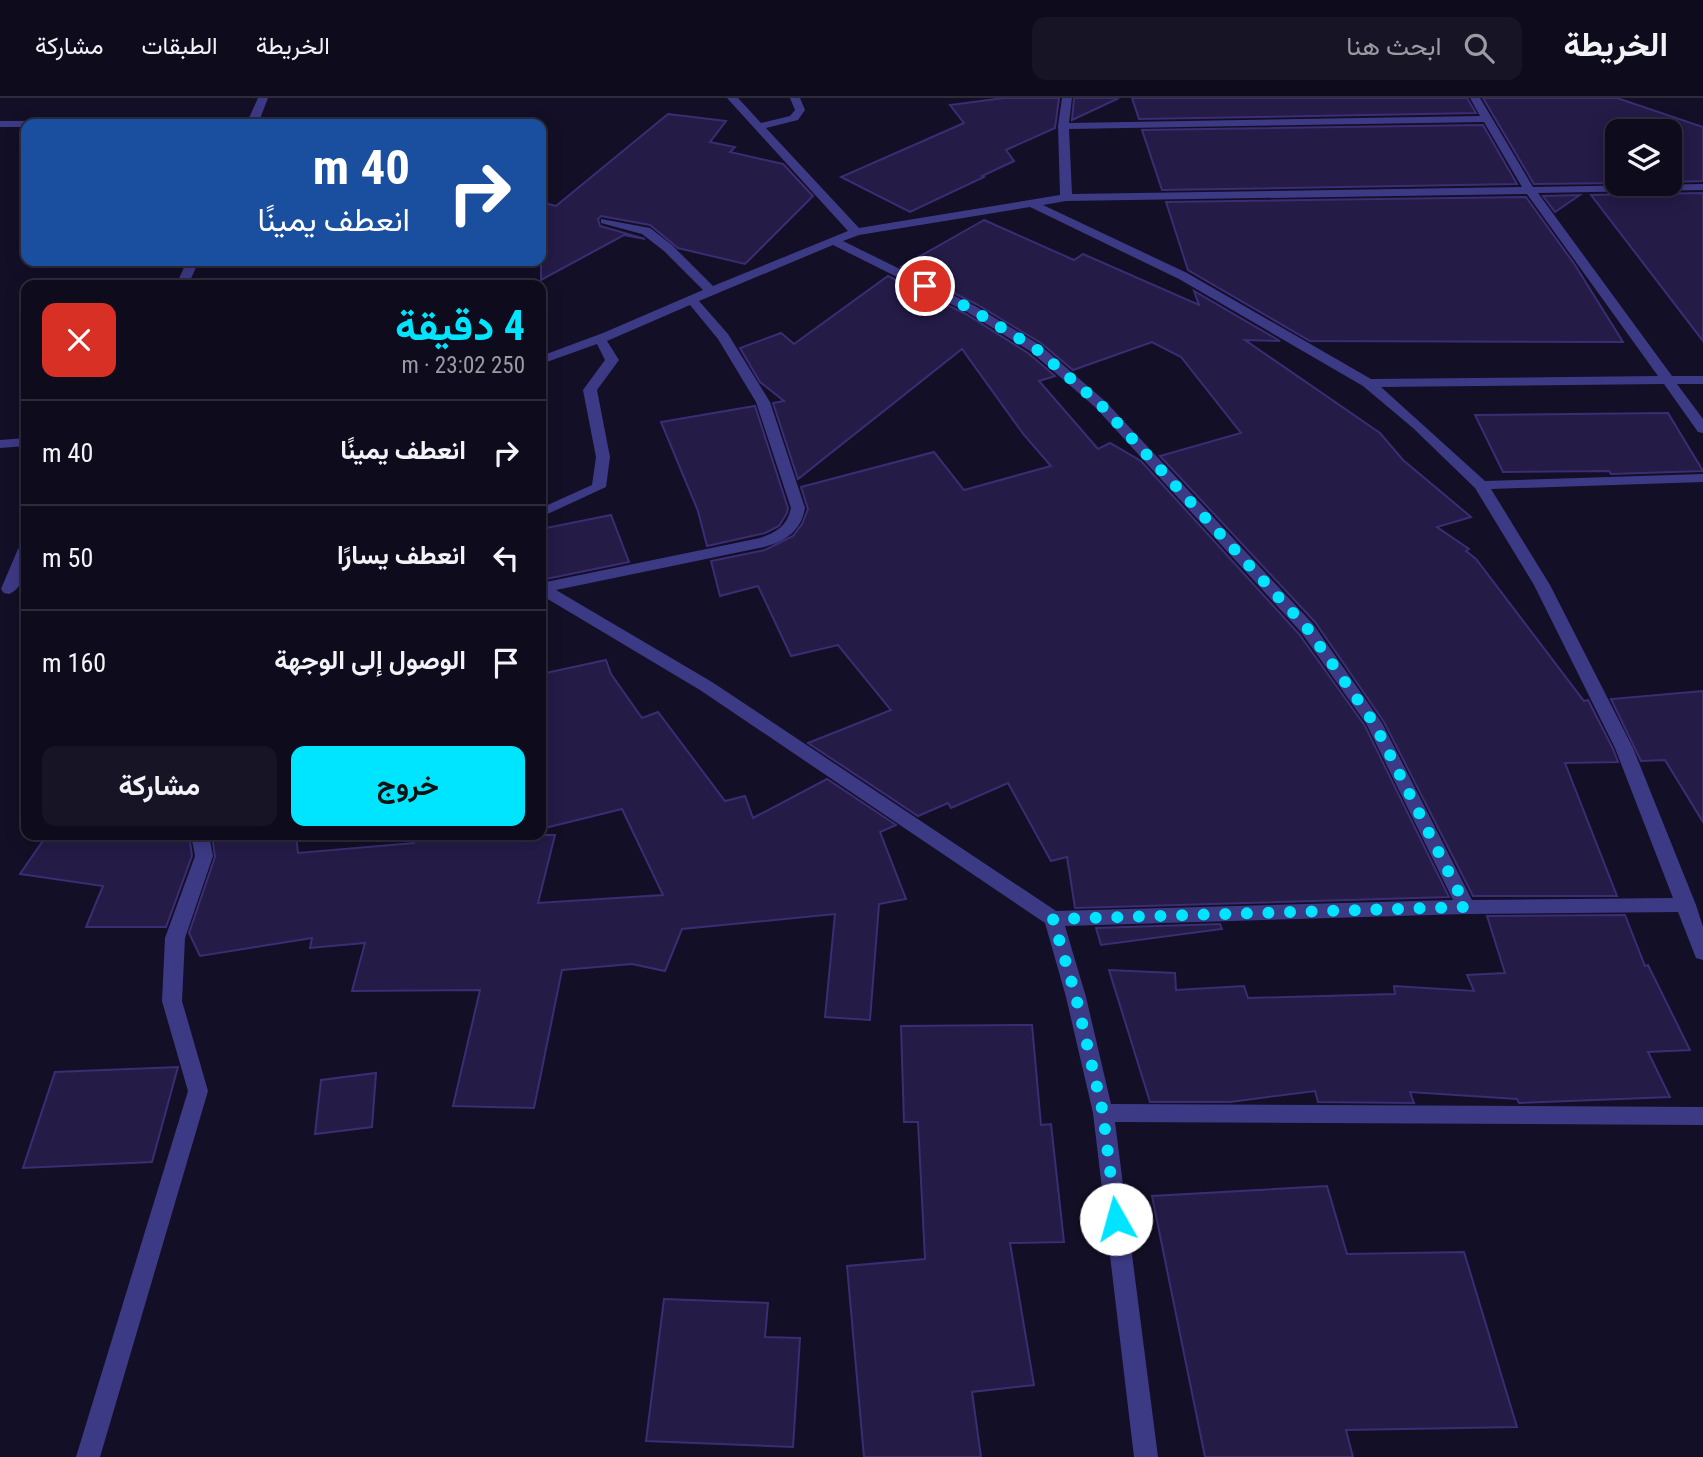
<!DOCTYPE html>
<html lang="ar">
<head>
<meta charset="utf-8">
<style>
  :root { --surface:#0e0b1c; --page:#171425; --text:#f1f3f6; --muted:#9b9ba3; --line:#2e2b3b; --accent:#00e5ff }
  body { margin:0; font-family:"Roboto Condensed",Vazirmatn,sans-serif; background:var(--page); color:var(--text); direction:rtl; height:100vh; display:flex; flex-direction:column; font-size:26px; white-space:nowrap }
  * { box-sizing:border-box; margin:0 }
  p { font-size:23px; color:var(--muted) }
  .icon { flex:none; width:38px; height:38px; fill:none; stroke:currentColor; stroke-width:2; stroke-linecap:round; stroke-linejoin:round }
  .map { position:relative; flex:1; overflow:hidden; direction:ltr }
  .details { position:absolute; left:21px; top:182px; width:525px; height:560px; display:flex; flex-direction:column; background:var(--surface); border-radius:14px; box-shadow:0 4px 18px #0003,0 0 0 2px var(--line); direction:rtl }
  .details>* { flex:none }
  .top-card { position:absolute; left:21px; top:21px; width:525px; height:147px; border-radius:14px; box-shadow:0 4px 18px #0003,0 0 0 2px var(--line); direction:rtl; background:#1a4fa0; color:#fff; overflow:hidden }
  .fabs { position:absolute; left:1605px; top:21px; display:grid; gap:14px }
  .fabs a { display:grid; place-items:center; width:77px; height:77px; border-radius:14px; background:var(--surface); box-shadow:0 4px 18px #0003,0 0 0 2px var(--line); font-size:35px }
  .pin { position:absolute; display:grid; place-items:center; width:60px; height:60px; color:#fff; margin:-30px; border:4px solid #fff; border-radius:50%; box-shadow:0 2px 7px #0007 }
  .me { position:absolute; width:77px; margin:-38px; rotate:353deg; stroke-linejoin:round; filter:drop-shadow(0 0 5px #0008) }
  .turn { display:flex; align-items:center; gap:24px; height:147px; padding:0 21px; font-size:32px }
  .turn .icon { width:91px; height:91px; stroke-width:2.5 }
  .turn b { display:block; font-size:49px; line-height:60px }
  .round { display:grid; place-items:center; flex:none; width:74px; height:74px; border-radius:14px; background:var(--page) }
  .overview { display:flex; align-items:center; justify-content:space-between; height:119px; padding:0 21px }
  h1 { font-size:42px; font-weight:700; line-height:52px; color:var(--accent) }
  .primary-button { display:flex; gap:14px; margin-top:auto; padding:14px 21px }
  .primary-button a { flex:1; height:80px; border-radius:14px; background:var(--accent); color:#111; font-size:28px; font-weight:700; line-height:80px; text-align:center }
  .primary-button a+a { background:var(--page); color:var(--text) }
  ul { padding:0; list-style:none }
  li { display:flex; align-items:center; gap:21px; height:105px; padding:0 21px; border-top:2px solid var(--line) }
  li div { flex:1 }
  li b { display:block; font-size:26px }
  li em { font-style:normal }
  header { display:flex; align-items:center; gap:42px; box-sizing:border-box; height:98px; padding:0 35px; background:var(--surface); border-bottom:2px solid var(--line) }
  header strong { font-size:33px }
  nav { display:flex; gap:38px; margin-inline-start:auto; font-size:24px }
  .search { width:490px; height:63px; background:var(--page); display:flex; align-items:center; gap:18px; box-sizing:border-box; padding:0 24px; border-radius:14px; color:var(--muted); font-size:26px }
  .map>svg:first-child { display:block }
  .building { fill:#241b47; stroke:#3b2d73; stroke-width:2 }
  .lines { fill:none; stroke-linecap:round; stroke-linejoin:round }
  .minor { fill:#3d3a85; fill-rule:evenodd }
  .route { stroke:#00e5ff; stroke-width:12; stroke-dasharray:0 21.6 }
</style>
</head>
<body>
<header>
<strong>الخريطة</strong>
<div class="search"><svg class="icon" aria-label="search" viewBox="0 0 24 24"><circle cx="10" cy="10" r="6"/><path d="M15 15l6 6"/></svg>ابحث هنا</div>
<nav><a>الخريطة</a><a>الطبقات</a><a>مشاركة</a></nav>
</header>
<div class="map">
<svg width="1703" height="1359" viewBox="0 0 1703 1359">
  <rect width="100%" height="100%" fill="#130f26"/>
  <!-- building -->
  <g class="building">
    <path d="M1004,0H1059L1055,30L1006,52L1014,63L982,78L984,79L910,114L841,79L964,25L950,7Z"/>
    <path d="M1074,0H1119L1072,22Z"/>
    <path d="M1132,0H1467L1476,15L1139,21Z"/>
    <path d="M1483,0H1617L1703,29V83L1670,84V33H1617V85L1534,86Z"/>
    <path d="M668,16L726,23L710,44L735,49L730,54L783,66L813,98L745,166L678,150L650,127L601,118L598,121L600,128L645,141L624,137L541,182V104L556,108Z"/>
    <path d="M1483,27L1517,86L1162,92L1142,32Z"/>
    <path d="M1703,95V243L1591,97Z"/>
    <path d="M1580,97L1555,114L1543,98Z"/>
    <path d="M1526,99L1575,167L1623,244L1310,243L1188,172L1166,104Z"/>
    <path d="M984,122L1074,162L1083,156L1199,207L1194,193L1280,243L1245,242L1380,335L1403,362L1471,419L1437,429L1469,451L1466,453L1476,461L1584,603L1588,602L1613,651L1618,664L1565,665L1617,798H1473L1384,624L1315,524L1160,358L1241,335L1181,259L1152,244L1073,272L1041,245L976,206L901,169Z"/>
    <path d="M888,178L966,216L1028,255L1055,278L1039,283L1098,351L1110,345L1141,363L1299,536L1365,628L1449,799L1075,810L1067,759L1051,763L1008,685L951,710L948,705L918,718L808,645L891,612L838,547L791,558L758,488L720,498L711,463L765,452L793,438L802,426L808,411L801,389L934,354L964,392L1051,368L1024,337L962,251L798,381L773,305L784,303L760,284L740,250L781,235L794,246Z"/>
    <path d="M755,308L788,410L787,415L779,428L765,435L707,448L698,413L661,324Z"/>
    <path d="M1668,315L1703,373L1611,376L1609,373L1503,374L1475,317Z"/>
    <path d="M611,417L629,464L541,482V431Z"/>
    <path d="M606,562L611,576L642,620L658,614L725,703L745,698L753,720L827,681L896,727L880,734L906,801L879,806L870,922L825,919L835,816L682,831L665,873L632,866L562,872L534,1010L453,1008L480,892L352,893L365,845L310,850L312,840L200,858L189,835L215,759L212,737H296L298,755L414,745L412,737H555L538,805L663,797L622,711L541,731V576Z"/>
    <path d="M1703,593V724L1665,662L1641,663L1611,601Z"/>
    <path d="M47,737H189L192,758L166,829H86L103,788L20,776Z"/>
    <path d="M1625,817L1645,868L1648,867L1690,952L1648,954L1670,999L1519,1005L1517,1001L1410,994L1414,1005L1318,1004L1315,993L1230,1004H1150L1109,872L1175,875L1176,892L1244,888L1248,900L1395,896L1394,888L1474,893L1467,877L1505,875L1487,818Z"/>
    <path d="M1220,826L1222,831L1101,847L1096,830Z"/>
    <path d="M1032,927L1041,1027L1051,1026L1064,1144L1010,1145L1034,1287L972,1294L981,1359H864L847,1168L925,1161L918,1024H904L901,928Z"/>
    <path d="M178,969L152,1064L23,1070L55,974Z"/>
    <path d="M376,975L372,1029L315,1036L321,982Z"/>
    <path d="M1327,1088L1347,1156L1464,1154L1517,1329L1346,1332L1353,1359H1205L1152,1098Z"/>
    <path d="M664,1201L768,1205L765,1239L800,1240L793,1349L646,1343Z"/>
  </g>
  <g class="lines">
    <!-- minor -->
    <g class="minor">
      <path d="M258,0H268L258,26H26V29H0V23L248,22Z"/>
      <path d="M727,0H738L761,25L790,18L795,12L790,0H800L805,12L798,22L766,30L859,130L1060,97L1058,28L1062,0H1072L1069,25L1480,18L1470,0H1480L1533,89L1703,86V92L1538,95L1672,278H1703V286H1677L1703,321V335L1698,334L1664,286L1381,289L1485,383L1703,376V384L1491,391L1550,487L1633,650L1696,807L1703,829V862L1696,860L1678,814L1466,816L1065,828L1086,899L1111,1006L1703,1009V1027L1115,1024L1158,1359H1134L1093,1015L1066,899L1045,825L700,592L541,497V485L760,440C777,434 787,428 791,410L756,304L718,241L690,207L607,243L619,262L597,292L610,359L606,389L541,419V410L592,387L596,359L583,292L605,262L597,246L541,266V258L603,235L703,192L664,153L642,136L601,125V121L650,130L672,147L713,188L848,133ZM1484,24L1522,89L1072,96L1069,31ZM1527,96L1658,278L1371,281L1187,175L1043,107L1066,103ZM1030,109L1179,181L1363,288L1413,330L1475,390L1534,487L1615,650L1673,800L1472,802L1382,625L1313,526L1105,303L1040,247L975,208L843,143L859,137ZM833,147L967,214L1030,253L1095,309L1301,534L1367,627L1453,802L1056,813L712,584L556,492L764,449C786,443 801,433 805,410L770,304L728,236L699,203Z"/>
      <path d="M187,163H199L188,187H176Z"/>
      <path d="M26,340V348L0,350V342Z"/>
      <path d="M26,446C27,461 26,490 9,496L4,495L1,491L18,451Z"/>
      <path d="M191,737H209L213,758L185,840L182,903L208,993L100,1359H76L188,993L162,903L165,840L195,758Z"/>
    </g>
  </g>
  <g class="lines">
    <!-- route -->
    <path class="route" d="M925,188L971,211L1035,250L1100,306L1307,530L1374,625L1466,809L1053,821L1076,899L1103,1015L1116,1121"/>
  </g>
</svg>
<div class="fabs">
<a><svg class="icon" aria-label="layers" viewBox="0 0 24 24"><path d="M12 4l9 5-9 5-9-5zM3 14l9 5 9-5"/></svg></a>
</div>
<div class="pin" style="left:925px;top:188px;background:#d93025"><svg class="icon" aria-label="arrive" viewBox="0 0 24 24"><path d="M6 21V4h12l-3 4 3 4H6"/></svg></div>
<svg class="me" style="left:1116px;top:1121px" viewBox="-20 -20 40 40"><circle r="19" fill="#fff"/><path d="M0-13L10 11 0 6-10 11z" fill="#00e5ff"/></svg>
<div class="top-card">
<div class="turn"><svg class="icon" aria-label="right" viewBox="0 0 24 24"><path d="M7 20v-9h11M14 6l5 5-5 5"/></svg><div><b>40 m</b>انعطف يمينًا</div></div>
</div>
<section class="details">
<div class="overview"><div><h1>4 دقيقة</h1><p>250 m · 23:02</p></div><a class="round" style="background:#d93025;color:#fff"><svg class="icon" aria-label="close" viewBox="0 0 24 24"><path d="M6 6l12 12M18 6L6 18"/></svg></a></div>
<ul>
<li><svg class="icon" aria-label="right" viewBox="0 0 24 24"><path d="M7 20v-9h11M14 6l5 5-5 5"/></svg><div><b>انعطف يمينًا</b></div><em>40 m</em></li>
<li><svg class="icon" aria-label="left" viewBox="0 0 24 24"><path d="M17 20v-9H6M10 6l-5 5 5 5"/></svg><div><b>انعطف يسارًا</b></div><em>50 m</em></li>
<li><svg class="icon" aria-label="arrive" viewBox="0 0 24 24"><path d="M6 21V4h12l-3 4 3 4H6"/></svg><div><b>الوصول إلى الوجهة</b></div><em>160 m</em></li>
</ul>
<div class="primary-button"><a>خروج</a><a>مشاركة</a></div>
</section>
</div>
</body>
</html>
